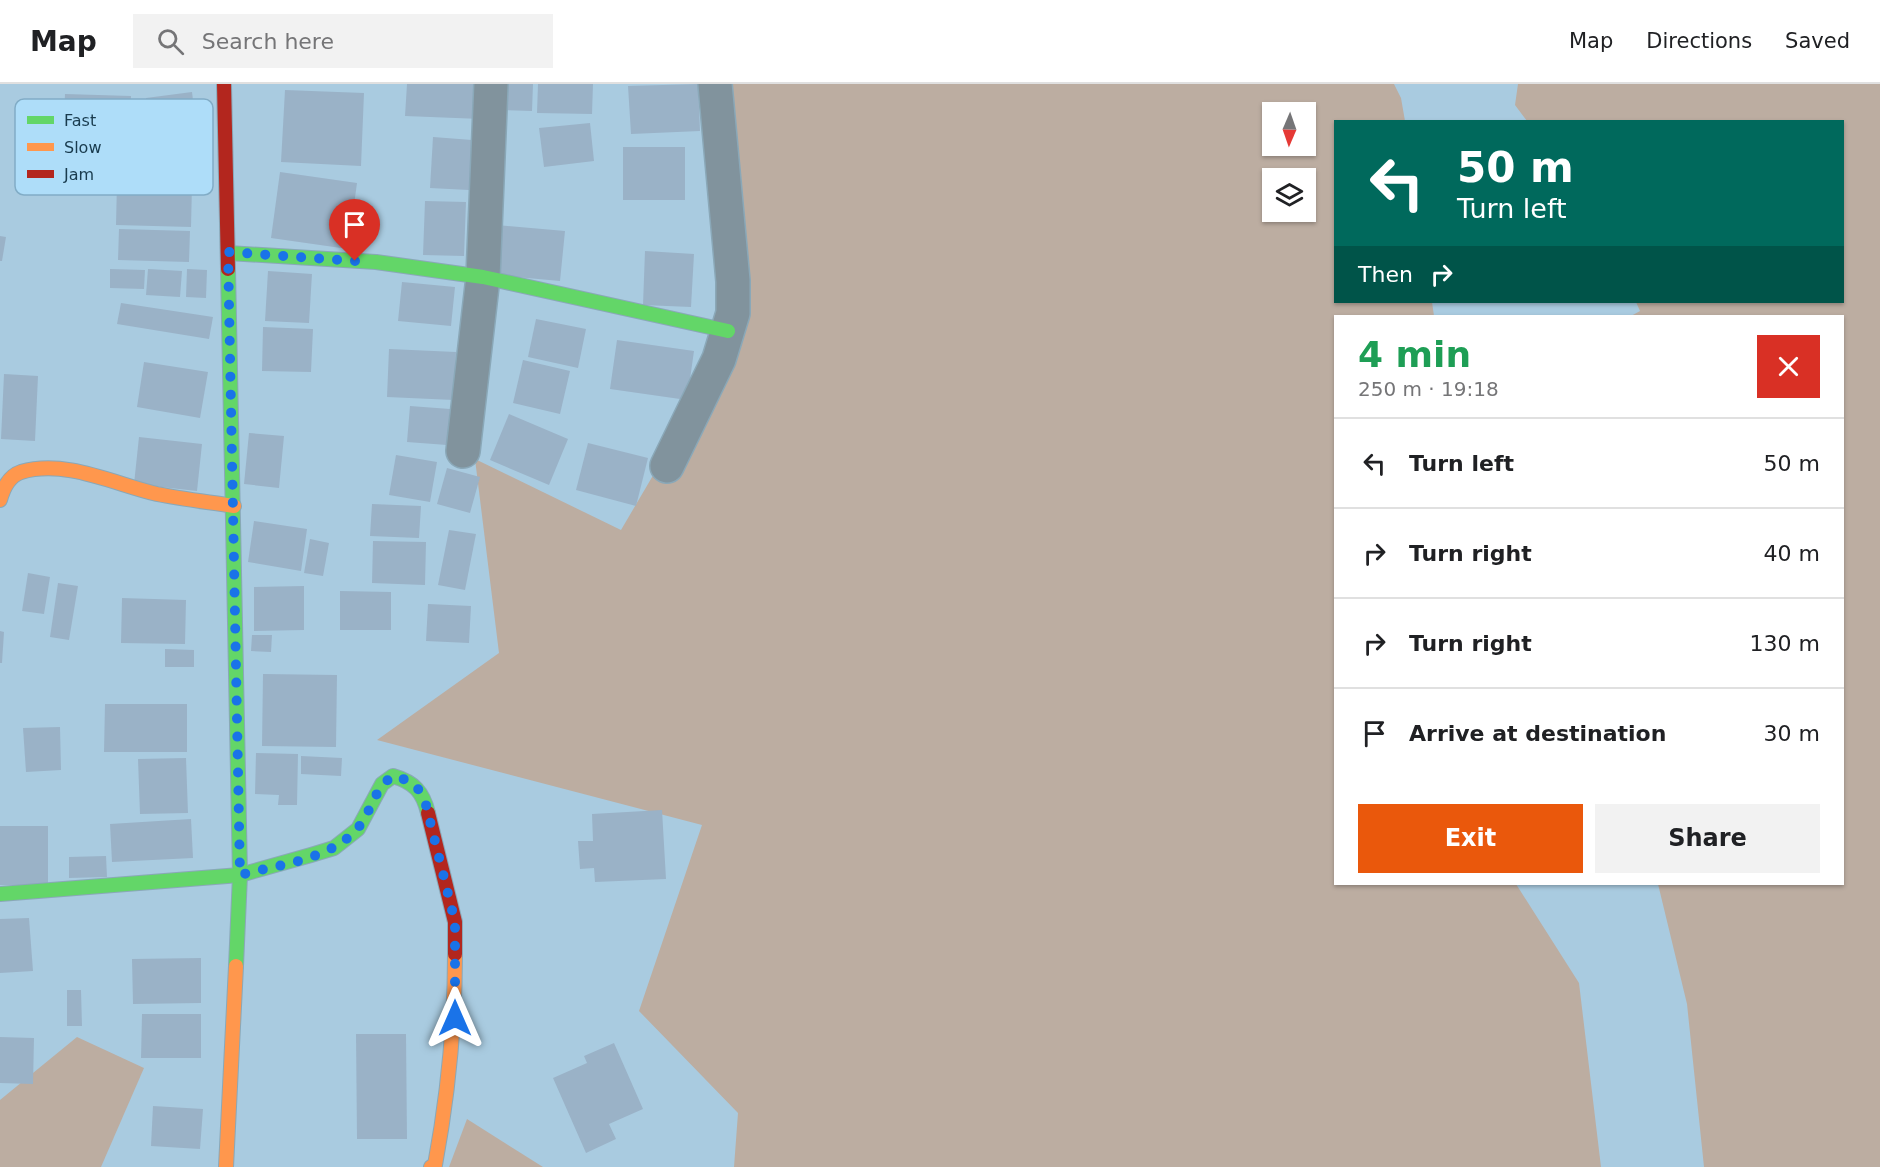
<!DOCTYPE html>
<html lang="en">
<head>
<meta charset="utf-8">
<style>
  :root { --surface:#fff; --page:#f2f2f2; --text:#202124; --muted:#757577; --line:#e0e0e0; --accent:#ea580c }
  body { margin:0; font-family:"DejaVu Sans",sans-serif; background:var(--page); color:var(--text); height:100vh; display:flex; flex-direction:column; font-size:22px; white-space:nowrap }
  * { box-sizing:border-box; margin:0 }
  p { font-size:20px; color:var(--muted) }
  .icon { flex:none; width:33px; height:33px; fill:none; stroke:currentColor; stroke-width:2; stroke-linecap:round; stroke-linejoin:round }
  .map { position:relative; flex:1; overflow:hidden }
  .side { position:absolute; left:1334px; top:231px; width:510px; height:570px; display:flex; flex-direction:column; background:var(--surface); border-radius:0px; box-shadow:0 2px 4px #0004 }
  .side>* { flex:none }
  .guide { position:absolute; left:1334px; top:36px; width:510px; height:183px; border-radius:0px; box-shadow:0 2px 4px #0004; background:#00695c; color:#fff; overflow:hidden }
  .needle { width:39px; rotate:182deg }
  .buttons { position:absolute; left:1262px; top:18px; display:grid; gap:12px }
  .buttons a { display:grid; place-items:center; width:54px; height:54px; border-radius:0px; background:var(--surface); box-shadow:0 2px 4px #0004; font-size:30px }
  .pin { position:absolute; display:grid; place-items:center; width:51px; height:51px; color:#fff; margin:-62px -26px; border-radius:50% 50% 50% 0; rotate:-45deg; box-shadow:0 0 6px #0007 }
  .pin .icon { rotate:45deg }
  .me { position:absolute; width:66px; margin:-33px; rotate:0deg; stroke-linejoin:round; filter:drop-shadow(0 0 4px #0008) }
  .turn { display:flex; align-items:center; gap:21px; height:126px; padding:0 24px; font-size:27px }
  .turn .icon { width:78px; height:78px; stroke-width:2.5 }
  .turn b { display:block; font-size:42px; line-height:51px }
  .then { display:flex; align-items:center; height:57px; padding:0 24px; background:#0003; gap:12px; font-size:22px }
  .round { display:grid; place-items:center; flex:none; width:63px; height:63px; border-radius:0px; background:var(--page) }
  .head { display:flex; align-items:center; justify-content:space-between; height:102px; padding:0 24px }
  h1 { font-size:36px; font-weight:600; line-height:45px; color:#1e9e55 }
  .action { display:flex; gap:12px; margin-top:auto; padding:12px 24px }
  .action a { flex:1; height:69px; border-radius:0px; background:var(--accent); color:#fff; font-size:24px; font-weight:600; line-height:69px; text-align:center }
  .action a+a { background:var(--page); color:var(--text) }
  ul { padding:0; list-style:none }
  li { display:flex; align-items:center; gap:18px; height:90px; padding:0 24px; border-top:2px solid var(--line) }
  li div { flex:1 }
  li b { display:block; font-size:22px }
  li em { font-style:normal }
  header { display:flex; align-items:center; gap:36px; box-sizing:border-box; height:84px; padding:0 30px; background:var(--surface); border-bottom:2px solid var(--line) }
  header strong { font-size:28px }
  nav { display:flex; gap:33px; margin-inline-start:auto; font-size:21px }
  .search { width:420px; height:54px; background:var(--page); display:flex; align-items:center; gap:15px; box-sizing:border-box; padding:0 21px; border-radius:0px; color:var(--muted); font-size:22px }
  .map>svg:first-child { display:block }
  .green { fill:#bcada1; fill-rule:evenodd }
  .building { fill:#9ab2c7 }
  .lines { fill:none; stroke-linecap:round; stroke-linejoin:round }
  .street-casing { stroke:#8aa8b8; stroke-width:36 }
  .fast-casing { stroke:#8aa8b8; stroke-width:16 }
  .slow-casing { stroke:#8aa8b8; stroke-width:16 }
  .jam-casing { stroke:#8aa8b8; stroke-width:16 }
  .street { stroke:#81939d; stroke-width:33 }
  .fast { stroke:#63d668; stroke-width:14 }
  .slow { stroke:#ff974d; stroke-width:14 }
  .jam { stroke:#b3261e; stroke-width:14 }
  .route { stroke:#1a73e8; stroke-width:10; stroke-dasharray:0 18 }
  .key { fill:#aeddf9; stroke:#81acc6; stroke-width:1.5 }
  .key-label { font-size:16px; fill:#193b4e }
</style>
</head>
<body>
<header>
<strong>Map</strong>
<div class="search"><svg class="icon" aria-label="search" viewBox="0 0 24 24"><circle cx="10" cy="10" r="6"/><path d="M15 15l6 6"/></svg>Search here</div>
<nav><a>Map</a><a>Directions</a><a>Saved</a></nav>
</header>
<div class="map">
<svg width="1880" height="1083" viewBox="0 0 1880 1083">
  <rect width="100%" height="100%" fill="#a9cbe0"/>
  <!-- green -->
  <g class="green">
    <path d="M715,0H1394L1401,14L1405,37L1335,38V218H1432L1434,232H1335V800H1516L1579,899L1601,1083H734L738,1029L639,927L702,741L377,656L499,569L475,375L621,446L719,279ZM1272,28H1305V62H1272ZM1272,94H1305V128H1272Z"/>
    <path d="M1518,0H1880V1083H1704L1687,920L1658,800H1842V232H1631L1640,227L1636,218H1842V38L1527,37L1515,21Z"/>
    <path d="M77,953L144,984L101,1083H0V1016Z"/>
    <path d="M467,1035L543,1083H449Z"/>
  </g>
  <!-- building -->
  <g class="building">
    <path d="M407,0H483L481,35L405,32Z"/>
    <path d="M501,0H533L532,27L500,26Z"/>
    <path d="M538,0H593L592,30L537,29Z"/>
    <path d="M698,0L700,47L631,50L628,2Z"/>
    <path d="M285,6L364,9L361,82L281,78Z"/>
    <path d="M192,8L197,50L151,55L146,14Z"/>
    <path d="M65,10L131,12L129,62L63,60Z"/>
    <path d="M590,39L594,77L544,83L539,44Z"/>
    <path d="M433,53L472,56L469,106L430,104Z"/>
    <rect x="623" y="63" width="62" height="53"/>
    <path d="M280,88L357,99L348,165L271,154Z"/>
    <path d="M117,98L192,101L191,143L116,141Z"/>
    <path d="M425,117L466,118L464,172L423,171Z"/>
    <path d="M497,141L565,147L560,197L493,191Z"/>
    <path d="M119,145L190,147L189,178L118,176Z"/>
    <path d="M0,152L6,153L2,177H0Z"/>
    <path d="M645,167L694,170L691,223L643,221Z"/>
    <path d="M110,185L145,186L144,205L110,204Z"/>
    <path d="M148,185L182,187L180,213L146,211Z"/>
    <path d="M187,185L207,186L206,214L186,213Z"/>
    <path d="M268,187L312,190L309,239L265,237Z"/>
    <path d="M402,198L455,203L451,242L398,237Z"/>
    <path d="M121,219L213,233L209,255L117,240Z"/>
    <path d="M536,235L586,245L578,284L528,273Z"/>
    <path d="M263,243L313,245L311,288L262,287Z"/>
    <path d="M617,256L694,267L687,316L610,305Z"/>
    <path d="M389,265L456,268L454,316L387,313Z"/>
    <path d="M523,276L570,287L560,330L513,319Z"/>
    <path d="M144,278L208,288L200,334L137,323Z"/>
    <path d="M4,290L38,292L35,357L1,355Z"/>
    <path d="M410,322L450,325L447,361L407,358Z"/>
    <path d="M509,330L568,355L549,401L490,376Z"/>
    <path d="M249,349L284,352L279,404L244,400Z"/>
    <path d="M139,353L202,360L197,407L134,400Z"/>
    <path d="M588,359L648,374L636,422L576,406Z"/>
    <path d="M396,371L437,378L430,418L389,411Z"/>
    <path d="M447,384L480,393L470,429L437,420Z"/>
    <path d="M372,420L421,422L419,454L370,452Z"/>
    <path d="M254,437L307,445L301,487L248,478Z"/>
    <path d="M449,446L476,450L465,506L438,501Z"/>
    <path d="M310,455L329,459L323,492L304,489Z"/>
    <path d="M373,457L426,458L425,501L372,499Z"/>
    <path d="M28,489L50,493L44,530L22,527Z"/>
    <path d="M58,499L78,502L69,556L50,553Z"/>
    <path d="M304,502V546L254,547V503Z"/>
    <path d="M340,507L391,508V546H340Z"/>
    <path d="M122,514L186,516L185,560L121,559Z"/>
    <path d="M428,520L471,522L469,559L426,557Z"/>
    <path d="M0,547L4,548L2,579H0Z"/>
    <path d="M252,551H272L271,568L251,567Z"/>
    <path d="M165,565L194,566V583H165Z"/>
    <path d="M263,590L337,591L336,663L262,662Z"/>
    <path d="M105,620H187V668H104Z"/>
    <path d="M60,643L61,686L26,688L23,644Z"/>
    <path d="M256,669L298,670L297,721H278L279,711L255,710Z"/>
    <path d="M301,672L342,674L341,692L301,690Z"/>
    <path d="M186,674L188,729L140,730L138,675Z"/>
    <path d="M662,726L666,795L595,798L594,784L580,785L578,757H593L592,730Z"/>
    <path d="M191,735L193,774L112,778L110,740Z"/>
    <rect x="0" y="742" width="48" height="59"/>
    <path d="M106,772L107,793L69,794V773Z"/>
    <path d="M29,834L33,887L0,889V835Z"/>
    <path d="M201,874V919L133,920L132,875Z"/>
    <path d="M67,906H81L82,942H67Z"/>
    <path d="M142,930H201V974H141Z"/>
    <path d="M356,950H406L407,1055H357Z"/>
    <path d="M0,953L34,954L33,1000L0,999Z"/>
    <path d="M614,959L643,1025L609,1040L616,1055L586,1069L553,994L587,979L584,972Z"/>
    <path d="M153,1022L203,1025L200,1065L151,1062Z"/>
  </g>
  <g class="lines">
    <!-- street casing -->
    <g class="street-casing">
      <g id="street">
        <path d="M463,367L483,193L491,0"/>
        <path d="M667,382L719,275L733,229V197L715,0"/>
      </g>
    </g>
    <!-- fast casing -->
    <g class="fast-casing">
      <g id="fast">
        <path d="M228,169L376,178L483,193L728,247"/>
        <path d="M228,185L240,791L236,882"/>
        <path d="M0,810L240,791L311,771L334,764L358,745L382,700L393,692C414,698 423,708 428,729"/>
      </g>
    </g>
    <!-- slow casing -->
    <g class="slow-casing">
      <g id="slow">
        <path d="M0,416C3,405 9,392 21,388C66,375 114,400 157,410C182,415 208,418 234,422"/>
        <path d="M226,1083L236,882"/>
        <path d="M431,1083L435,1081C448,1011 455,942 455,870"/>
      </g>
    </g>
    <!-- jam casing -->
    <g class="jam-casing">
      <g id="jam">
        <path d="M224,0L228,185"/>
        <path d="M428,729L455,838V870"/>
      </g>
    </g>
    <!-- street -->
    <use href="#street" class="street"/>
    <!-- fast -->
    <use href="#fast" class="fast"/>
    <!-- slow -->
    <use href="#slow" class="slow"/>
    <!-- jam -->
    <use href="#jam" class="jam"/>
  </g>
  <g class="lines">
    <!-- route -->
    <path class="route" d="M355,177L228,168L240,791C277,781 330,776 357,745C372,728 373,705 393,692C410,696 418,701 425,717L455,838V934"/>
  </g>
  <!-- legend -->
  <rect x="15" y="15" width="198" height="96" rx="9" class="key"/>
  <rect x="27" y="32" width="27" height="8" fill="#63d668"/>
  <rect x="27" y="59" width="27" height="8" fill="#ff974d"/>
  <rect x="27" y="86" width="27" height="8" fill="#b3261e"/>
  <g class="key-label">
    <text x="64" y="42">Fast</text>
    <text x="64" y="69">Slow</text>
    <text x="64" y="96">Jam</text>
  </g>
</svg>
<div class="buttons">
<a><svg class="needle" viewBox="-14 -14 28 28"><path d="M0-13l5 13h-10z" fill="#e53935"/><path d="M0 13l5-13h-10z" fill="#757577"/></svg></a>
<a><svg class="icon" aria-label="layers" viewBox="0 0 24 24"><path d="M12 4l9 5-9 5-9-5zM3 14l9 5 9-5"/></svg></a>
</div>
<div class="pin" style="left:355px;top:177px;background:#d93025"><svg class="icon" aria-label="arrive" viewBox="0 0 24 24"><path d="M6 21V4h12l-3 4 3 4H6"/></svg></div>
<svg class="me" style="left:455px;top:934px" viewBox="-20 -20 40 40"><path d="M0-17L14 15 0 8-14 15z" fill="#1a73e8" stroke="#fff" stroke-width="4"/></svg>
<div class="guide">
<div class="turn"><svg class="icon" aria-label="left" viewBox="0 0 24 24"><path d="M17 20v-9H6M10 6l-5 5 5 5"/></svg><div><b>50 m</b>Turn left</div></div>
<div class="then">Then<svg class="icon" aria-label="right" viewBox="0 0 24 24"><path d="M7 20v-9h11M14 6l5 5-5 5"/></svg></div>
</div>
<section class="side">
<div class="head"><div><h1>4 min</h1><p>250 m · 19:18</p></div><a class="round" style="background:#d93025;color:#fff"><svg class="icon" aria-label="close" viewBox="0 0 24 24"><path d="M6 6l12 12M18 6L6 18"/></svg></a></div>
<ul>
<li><svg class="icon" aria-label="left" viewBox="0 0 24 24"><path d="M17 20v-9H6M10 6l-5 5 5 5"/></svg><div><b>Turn left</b></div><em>50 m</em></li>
<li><svg class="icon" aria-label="right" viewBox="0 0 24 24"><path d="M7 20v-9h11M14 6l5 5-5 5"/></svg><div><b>Turn right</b></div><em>40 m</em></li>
<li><svg class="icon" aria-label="right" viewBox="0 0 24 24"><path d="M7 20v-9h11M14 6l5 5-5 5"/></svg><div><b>Turn right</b></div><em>130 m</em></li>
<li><svg class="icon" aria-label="arrive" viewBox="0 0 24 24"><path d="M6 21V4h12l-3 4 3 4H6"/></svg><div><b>Arrive at destination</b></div><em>30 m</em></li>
</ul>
<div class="action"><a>Exit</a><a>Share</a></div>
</section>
</div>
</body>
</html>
